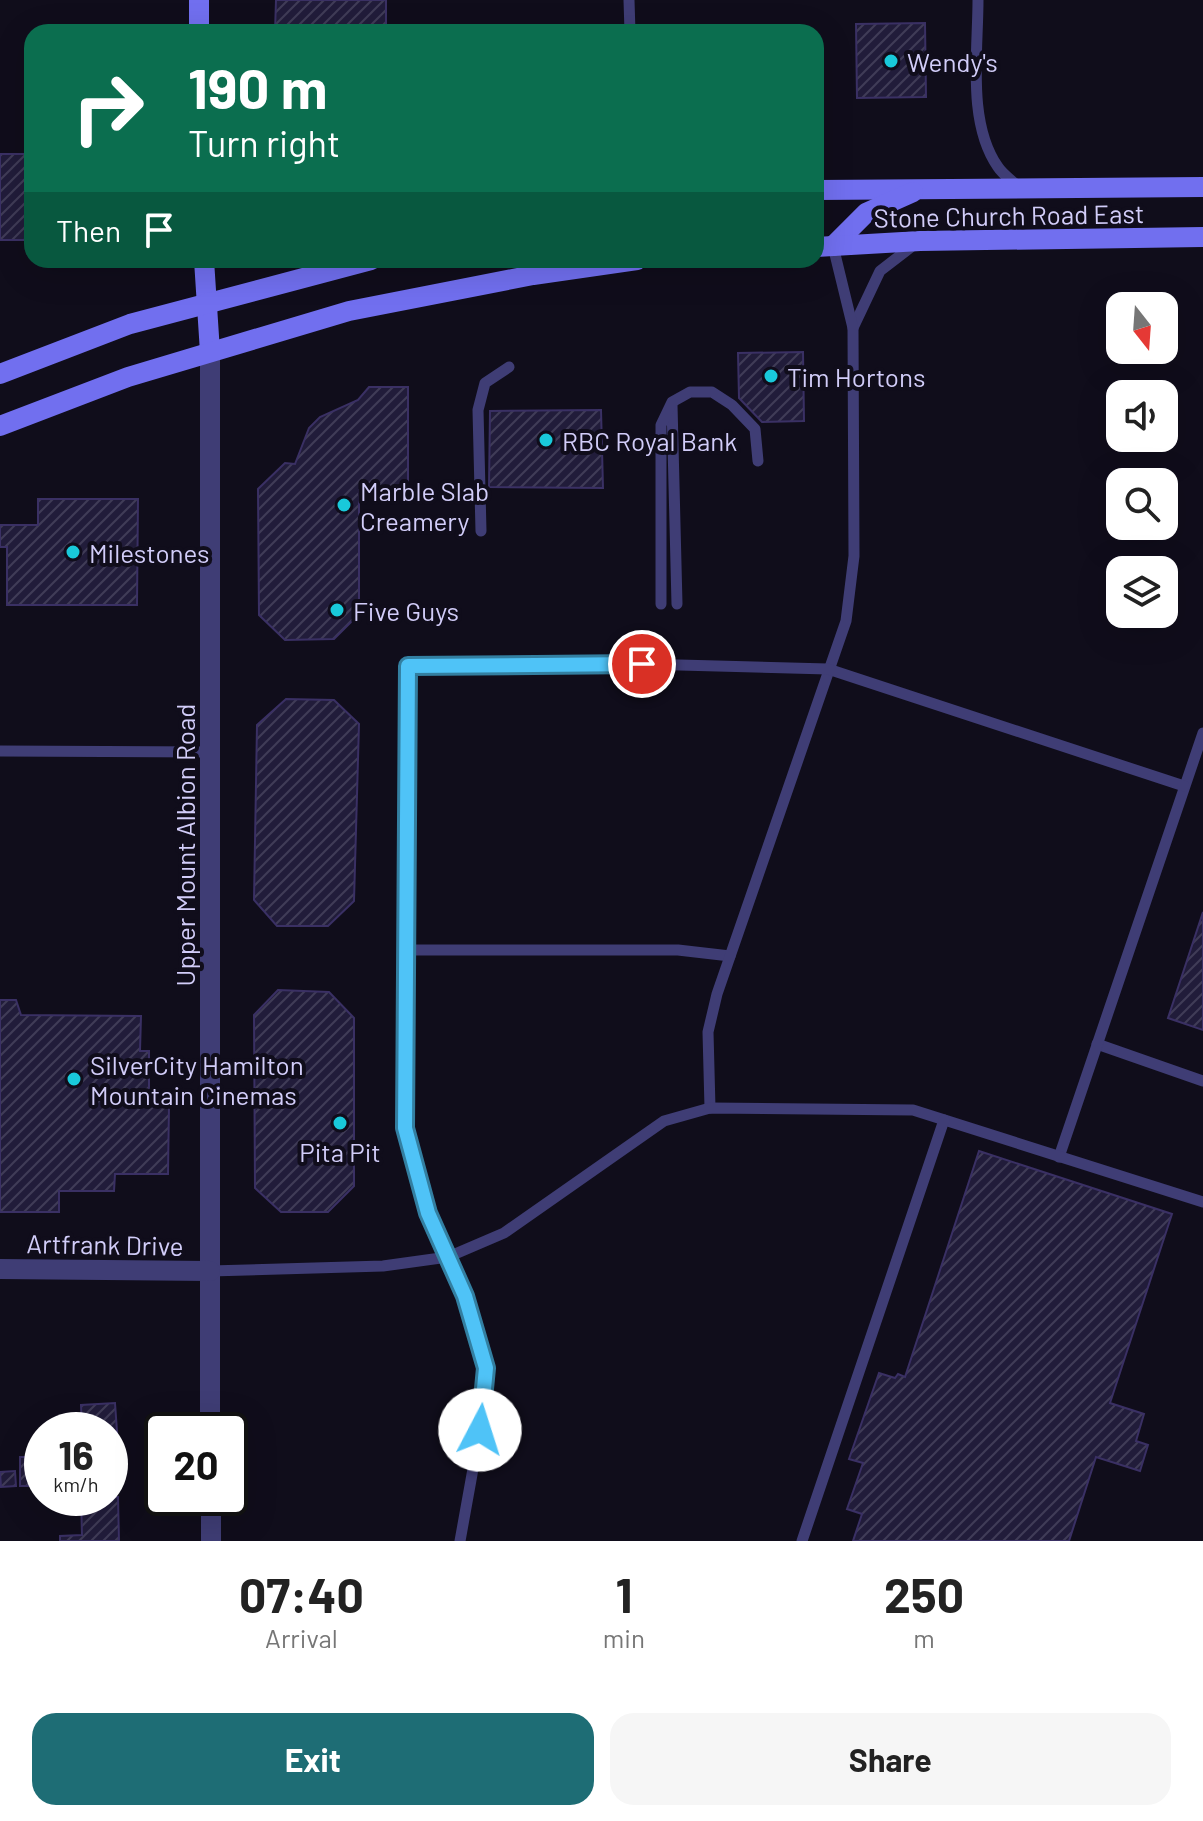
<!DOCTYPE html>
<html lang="en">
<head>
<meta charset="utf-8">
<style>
  :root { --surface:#fff; --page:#f6f6f6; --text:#222; --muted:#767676; --accent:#1e6d75 }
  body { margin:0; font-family:Barlow,sans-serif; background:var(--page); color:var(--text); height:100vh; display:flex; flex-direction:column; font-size:30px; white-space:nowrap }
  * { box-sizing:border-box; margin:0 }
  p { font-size:26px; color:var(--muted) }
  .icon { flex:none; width:44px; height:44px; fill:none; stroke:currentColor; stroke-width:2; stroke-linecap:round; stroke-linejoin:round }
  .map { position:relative; height:1541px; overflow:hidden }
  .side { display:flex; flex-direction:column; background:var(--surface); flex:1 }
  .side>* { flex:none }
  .banner { position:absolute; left:24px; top:24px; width:800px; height:244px; border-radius:24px; box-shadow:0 8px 32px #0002; background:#0b6e4f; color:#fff; overflow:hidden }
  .needle { width:52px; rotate:163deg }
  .buttons { position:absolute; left:1106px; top:292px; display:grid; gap:16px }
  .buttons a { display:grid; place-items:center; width:72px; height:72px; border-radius:16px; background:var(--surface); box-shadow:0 8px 32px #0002; font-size:40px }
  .speed { position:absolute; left:24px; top:1412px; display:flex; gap:16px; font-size:40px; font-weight:700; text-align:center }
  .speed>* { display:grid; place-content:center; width:104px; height:104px; border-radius:50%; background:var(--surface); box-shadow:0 8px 32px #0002; line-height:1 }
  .speed small { font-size:20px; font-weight:400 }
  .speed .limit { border:4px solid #111; border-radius:12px; background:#fff; color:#111 }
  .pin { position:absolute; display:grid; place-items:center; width:68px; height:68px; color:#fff; margin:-34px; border:4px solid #fff; border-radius:50%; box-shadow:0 2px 8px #0007 }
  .me { position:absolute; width:88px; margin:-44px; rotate:5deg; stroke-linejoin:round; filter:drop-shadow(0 0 6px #0008) }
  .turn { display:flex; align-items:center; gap:28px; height:168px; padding:0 32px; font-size:36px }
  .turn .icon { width:104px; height:104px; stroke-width:2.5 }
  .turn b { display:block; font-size:56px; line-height:68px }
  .then { display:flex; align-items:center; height:76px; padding:0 32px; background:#0003; gap:16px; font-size:30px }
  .eta { display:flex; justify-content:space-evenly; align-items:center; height:136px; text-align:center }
  .eta b { font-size:48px; font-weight:700; line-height:56px }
  .action { display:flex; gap:16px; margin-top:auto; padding:16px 32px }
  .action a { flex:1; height:92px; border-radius:24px; background:var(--accent); color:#fff; font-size:32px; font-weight:700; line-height:92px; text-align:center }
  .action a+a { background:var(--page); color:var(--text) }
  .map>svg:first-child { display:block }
  .building { fill:url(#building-hatch); stroke:#3a3064; stroke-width:2 }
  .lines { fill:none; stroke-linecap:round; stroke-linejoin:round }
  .lane { stroke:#3f3d75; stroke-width:11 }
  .street { stroke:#3f3d75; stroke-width:20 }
  .secondary { stroke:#716fef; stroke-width:20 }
  .route-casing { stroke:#337fa1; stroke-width:20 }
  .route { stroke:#4fc3f7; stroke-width:14 }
  .poi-dot { fill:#19c9da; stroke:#100d1b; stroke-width:3 }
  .labels { text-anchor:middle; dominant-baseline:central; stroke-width:8; stroke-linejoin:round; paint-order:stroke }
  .poi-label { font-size:26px; fill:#d2cdf9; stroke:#100d1b; text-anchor:start }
  .street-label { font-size:26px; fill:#d2cdf9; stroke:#100d1b }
</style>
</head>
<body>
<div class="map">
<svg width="1203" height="1541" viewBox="0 0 1203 1541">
  <defs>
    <pattern id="building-hatch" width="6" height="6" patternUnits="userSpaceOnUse" patternTransform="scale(2)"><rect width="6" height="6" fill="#211c3a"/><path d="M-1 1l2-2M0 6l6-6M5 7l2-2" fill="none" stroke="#403c57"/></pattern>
  </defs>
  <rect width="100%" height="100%" fill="#100d1b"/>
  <!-- building -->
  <g class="building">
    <path d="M276,0H386V32H275Z"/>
    <path d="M925,23L926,97L857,98L856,24Z"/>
    <rect x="0" y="154" width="32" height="86"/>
    <path d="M803,352L804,421L762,422L739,398L738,353Z"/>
    <path d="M369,387H408V489L359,490V614L334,639L285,640L259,615L258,489L285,463L295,464L309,428L320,417L358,400Z"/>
    <path d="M601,410L603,488L489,487L490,411Z"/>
    <path d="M38,499H138L137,605H7V547H0V525H38Z"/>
    <path d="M286,699L334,700L359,724L354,901L328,926H277L254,900L257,725Z"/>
    <path d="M1203,912V1030L1168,1018Z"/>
    <path d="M278,990L329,992L354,1018V1186L328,1212H281L255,1188L254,1015Z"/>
    <path d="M0,1000H16L21,1015L141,1016L140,1051H149V1107H169L168,1174H115L114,1191H59V1212H0Z"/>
    <path d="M979,1151L1172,1214L1110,1403L1144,1414L1136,1441L1148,1445L1140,1471L1096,1457L1069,1541H853L862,1514L847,1509L863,1463L849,1459L879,1373L895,1378L898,1374L905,1377Z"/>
    <path d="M115,1403L119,1460H110V1430H66L82,1429L81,1405Z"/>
    <rect x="20" y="1457" width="22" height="29"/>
    <path d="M15,1471L16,1486L1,1487L0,1472Z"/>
    <path d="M118,1497L119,1541H60V1536L82,1535L81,1498Z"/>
  </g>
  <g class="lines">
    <!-- lane -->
    <g class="lane">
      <path d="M629,0L630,32"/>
      <path d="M978,0C978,52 967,123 998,167C1003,175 1014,182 1021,189"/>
      <path d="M853,328L880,271L915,244"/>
      <path d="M672,405L677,604"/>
      <path d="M481,531L478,410L485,383L509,367"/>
      <path d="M661,604V425L672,402L690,392H712L732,405L755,429L758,461"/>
      <path d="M0,751L209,752"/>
      <path d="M404,950H678L730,956"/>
      <path d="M1097,1044L1203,1081"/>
      <path d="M710,1108L708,1032L717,994L846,621L854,556L853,328L833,246"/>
      <path d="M1059,1157L1203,733"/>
      <path d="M210,1271L383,1266L448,1257L504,1233L664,1121L710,1108L913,1110L1203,1202"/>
      <path d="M460,1541L480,1430L486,1368L465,1296L428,1213L405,1128L408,666L642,664L828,669L1184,786"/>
      <path d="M802,1541L944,1120"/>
    </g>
    <!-- street -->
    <g class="street">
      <path d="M210,352V1430"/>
      <path d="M0,1269L210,1271"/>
      <path d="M211,1498V1541"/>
    </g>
    <!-- secondary -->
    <g class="secondary">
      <path d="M199,0V32"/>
      <path d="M816,190L1203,187"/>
      <path d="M833,246L866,213L913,192"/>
      <path d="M816,247L920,241L1203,237"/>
      <path d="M204,260L210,352"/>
      <path d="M0,374L130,324L371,260"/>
      <path d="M0,426L128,377L349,311L533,275L637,260"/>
    </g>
  </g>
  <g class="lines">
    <!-- route casing -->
    <g class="route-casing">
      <path id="route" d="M480,1430L486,1368L465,1296L428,1213L405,1128L408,666L642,664"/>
    </g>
    <!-- route -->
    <use href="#route" class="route"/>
  </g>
  <!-- markers -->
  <g class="poi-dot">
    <circle cx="891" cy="61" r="8"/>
    <circle cx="771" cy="376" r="8"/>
    <circle cx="546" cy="440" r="8"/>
    <circle cx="344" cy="505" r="8"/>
    <circle cx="73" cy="552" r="8"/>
    <circle cx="337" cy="610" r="8"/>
    <circle cx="74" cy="1079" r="8"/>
    <circle cx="340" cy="1123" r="8"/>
  </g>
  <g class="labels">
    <!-- poi labels -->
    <g class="poi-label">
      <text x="907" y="61">Wendy's</text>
      <text x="787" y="376">Tim Hortons</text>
      <text x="562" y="440">RBC Royal Bank</text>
      <text x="360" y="490">Marble Slab<tspan x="360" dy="30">Creamery</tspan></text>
      <text x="89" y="552">Milestones</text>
      <text x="353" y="610">Five Guys</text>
      <text x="90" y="1064">SilverCity Hamilton<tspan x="90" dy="30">Mountain Cinemas</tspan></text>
      <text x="340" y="1151" text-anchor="middle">Pita Pit</text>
    </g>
    <!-- street labels -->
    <g class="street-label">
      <text transform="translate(1009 215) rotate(-1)">Stone Church Road East</text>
      <text transform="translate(184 845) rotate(-90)">Upper Mount Albion Road</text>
      <text transform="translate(105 1244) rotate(1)">Artfrank Drive</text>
    </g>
  </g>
</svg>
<div class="buttons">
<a><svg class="needle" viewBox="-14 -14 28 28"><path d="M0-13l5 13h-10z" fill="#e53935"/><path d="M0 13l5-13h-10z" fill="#767676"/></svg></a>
<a><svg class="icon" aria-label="sound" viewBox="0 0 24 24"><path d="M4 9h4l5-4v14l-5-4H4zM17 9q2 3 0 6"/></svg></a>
<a><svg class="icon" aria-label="search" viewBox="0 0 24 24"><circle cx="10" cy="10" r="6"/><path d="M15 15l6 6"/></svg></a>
<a><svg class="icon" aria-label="layers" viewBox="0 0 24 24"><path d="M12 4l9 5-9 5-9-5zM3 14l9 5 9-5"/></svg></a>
</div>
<div class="speed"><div>16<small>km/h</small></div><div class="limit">20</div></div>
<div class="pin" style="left:642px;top:664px;background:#d93025"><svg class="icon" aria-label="arrive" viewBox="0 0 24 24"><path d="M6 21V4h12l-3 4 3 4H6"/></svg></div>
<svg class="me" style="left:480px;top:1430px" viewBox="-20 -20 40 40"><circle r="19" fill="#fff"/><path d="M0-13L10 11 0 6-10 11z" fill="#4fc3f7"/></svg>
<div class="banner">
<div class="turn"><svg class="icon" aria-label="right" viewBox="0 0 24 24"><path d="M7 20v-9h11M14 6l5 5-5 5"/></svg><div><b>190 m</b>Turn right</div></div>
<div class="then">Then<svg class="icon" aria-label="arrive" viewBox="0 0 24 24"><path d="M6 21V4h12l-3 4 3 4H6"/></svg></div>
</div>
</div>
<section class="side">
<div class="eta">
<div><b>07:40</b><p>Arrival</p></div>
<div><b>1</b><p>min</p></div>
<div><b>250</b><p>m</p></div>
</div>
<div class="action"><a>Exit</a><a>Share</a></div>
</section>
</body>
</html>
